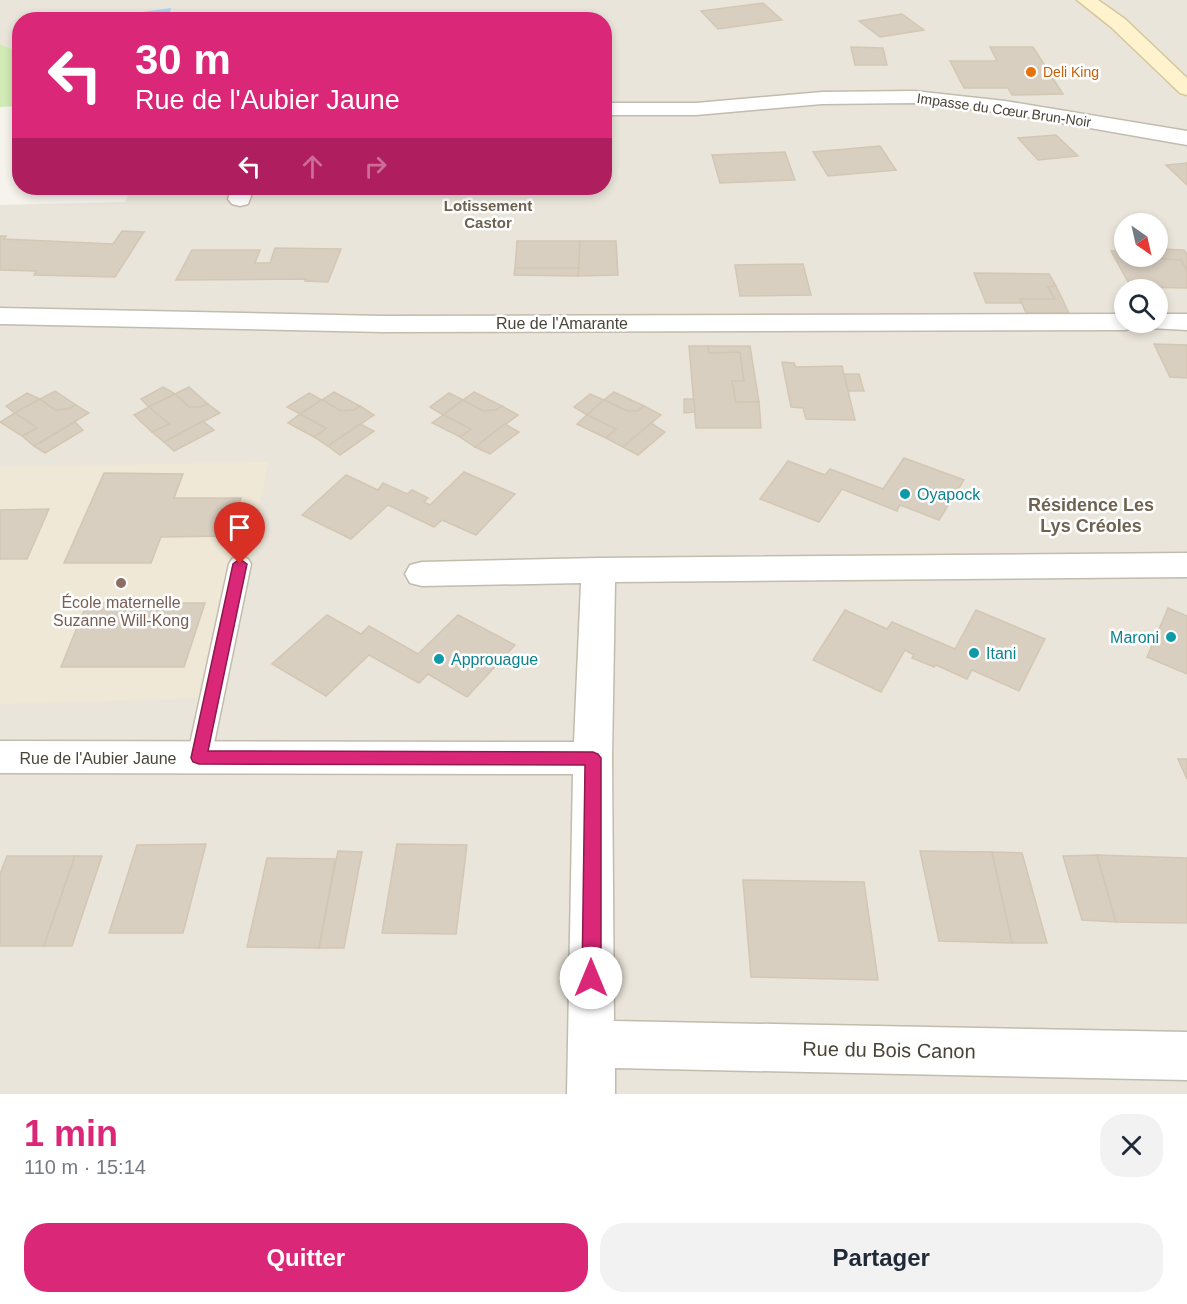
<!DOCTYPE html>
<html lang="fr">
<head>
<meta charset="utf-8">
<style>
  :root { --surface:#fff; --page:#f2f2f3; --text:#1f2937; --muted:#747a83; --accent:#db2777 }
  body { margin:0; font-family:Helvetica,sans-serif; background:var(--page); color:var(--text); height:100vh; display:flex; flex-direction:column; font-size:22px; white-space:nowrap }
  * { box-sizing:border-box; margin:0 }
  p { font-size:20px; color:var(--muted) }
  .icon { flex:none; width:33px; height:33px; fill:none; stroke:currentColor; stroke-width:2; stroke-linecap:round; stroke-linejoin:round }
  .map { position:relative; height:1094px; overflow:hidden }
  .details { display:flex; flex-direction:column; background:var(--surface); flex:1 }
  .details>* { flex:none }
  .guide { position:absolute; left:12px; top:12px; width:600px; height:183px; border-radius:24px; box-shadow:0 3px 9px #0003; background:#db2777; color:#fff; overflow:hidden }
  .needle { width:39px; rotate:146deg }
  .buttons { position:absolute; left:1114px; top:213px; display:grid; gap:12px }
  .buttons a { display:grid; place-items:center; width:54px; height:54px; border-radius:50%; background:var(--surface); box-shadow:0 3px 9px #0003; font-size:30px }
  .pin { position:absolute; display:grid; place-items:center; width:51px; height:51px; color:#fff; margin:-62px -26px; border-radius:50% 50% 50% 0; rotate:-45deg; box-shadow:0 0 6px #0007 }
  .pin .icon { rotate:45deg }
  .me { position:absolute; width:66px; margin:-33px; rotate:0deg; stroke-linejoin:round; filter:drop-shadow(0 0 4px #0008) }
  .turn { display:flex; align-items:center; gap:21px; height:126px; padding:0 24px; font-size:27px }
  .turn .icon { width:78px; height:78px; stroke-width:2.5 }
  .turn b { display:block; font-size:42px; line-height:51px }
  .lanes { display:flex; align-items:center; height:57px; padding:0 24px; background:#0003; justify-content:center; gap:30px; direction:ltr }
  .lanes .off { opacity:.35 }
  .round { display:grid; place-items:center; flex:none; width:63px; height:63px; border-radius:24px; background:var(--page) }
  .summary { display:flex; align-items:center; justify-content:space-between; height:102px; padding:0 24px }
  h1 { font-size:36px; font-weight:700; line-height:45px; color:var(--accent) }
  .cta { display:flex; gap:12px; margin-top:auto; padding:12px 24px }
  .cta a { flex:1; height:69px; border-radius:24px; background:var(--accent); color:#fff; font-size:24px; font-weight:700; line-height:69px; text-align:center }
  .cta a+a { background:var(--page); color:var(--text) }
  .map>svg:first-child { display:block }
  .residential { fill:#eae5da; fill-rule:evenodd }
  .education { fill:#efe8d6 }
  .green { fill:#d2eab5 }
  .water { fill:#a9d4f2 }
  .building { fill:#d8cfc1; stroke:#d3c7b4; stroke-width:1.5 }
  .lines { fill:none; stroke-linecap:round; stroke-linejoin:round }
  .service-casing { stroke:#c2bbae; stroke-width:3 }
  .minor-casing { stroke:#c2bbae; stroke-width:3 }
  .secondary-casing { stroke:#d6c79b; stroke-width:3 }
  .service { fill:#fff; fill-rule:evenodd }
  .minor { fill:#fff; fill-rule:evenodd }
  .secondary { fill:#fff3cd; fill-rule:evenodd }
  .route { fill:#db2777; stroke:#8e194d; stroke-width:1.5 }
  .food-dot { fill:#e8710a; stroke:#fff; stroke-width:2 }
  .culture-dot { fill:#0f9aa8; stroke:#fff; stroke-width:2 }
  .education-dot { fill:#8d6e63; stroke:#fff; stroke-width:2 }
  .labels { text-anchor:middle; dominant-baseline:central; stroke-width:5; stroke-linejoin:round; paint-order:stroke }
  .far-food-label { font-size:14px; fill:#c56008; stroke:#fff; text-anchor:start }
  .far-street-label { font-size:14px; fill:#4b4439; stroke:#fff }
  .far-neighbourhood-label { font-size:15px; font-weight:bold; fill:#6e6250; stroke:#fff }
  .street-label { font-size:16px; fill:#4b4439; stroke:#fff }
  .culture-label { font-size:16px; fill:#0d838f; stroke:#fff; text-anchor:start }
  .education-label { font-size:16px; fill:#785e54; stroke:#fff }
  .neighbourhood-label { font-size:18px; font-weight:bold; fill:#6e6250; stroke:#fff }
  .near-street-label { font-size:20px; fill:#4b4439; stroke:#fff }
</style>
</head>
<body>
<div class="map">
<svg width="1187" height="1094" viewBox="0 0 1187 1094">
  <rect width="100%" height="100%" fill="#f6f3ec"/>
  <!-- residential -->
  <path class="residential" d="M0,0H1187V1094H0V205L125,202L131,188H604V20H20L19,52L0,44ZM1125,224H1158V256H1125ZM1125,290H1158V322H1125Z"/>
  <!-- education -->
  <path class="education" d="M269,462L214,698L0,704V467Z"/>
  <!-- green -->
  <path class="green" d="M0,44L19,52V106L0,107Z"/>
  <!-- water -->
  <path class="water" d="M171,8L169,19H92Z"/>
  <!-- building -->
  <g class="building">
    <path d="M763,3L782,20L718,29L701,11Z"/>
    <path d="M902,14L924,30L880,37L859,21Z"/>
    <path d="M851,47L883,48L887,65H855Z"/>
    <path d="M990,47H1033L1063,94L1012,95L1008,88H964L950,61H997Z"/>
    <path d="M1056,135L1078,156L1038,160L1018,138Z"/>
    <path d="M880,146L896,170L828,176L813,152Z"/>
    <path d="M785,152L795,180L720,183L712,155Z"/>
    <path d="M1187,163V185L1166,165Z"/>
    <path d="M122,231L144,232L115,277L34,275L36,271L0,270V236H6L4,239L113,244Z"/>
    <path d="M517,241H580L579,268H515Z"/>
    <path d="M580,241H616L618,275L578,276Z"/>
    <path d="M275,248L341,249L328,282L305,281L306,279L176,280L192,250H260L255,263H270Z"/>
    <path d="M1158,249L1184,250L1187,254V271L1181,260H1150L1149,256H1158Z"/>
    <path d="M1111,251H1125V256L1181,260L1187,271V288L1131,287Z"/>
    <path d="M803,264L811,295L740,296L735,265Z"/>
    <path d="M515,268H579L578,276L514,275Z"/>
    <path d="M974,273L1049,274L1056,286L1048,287L1055,299H1020L1022,303H986Z"/>
    <path d="M1056,286L1069,313H1026L1020,299H1055L1048,287Z"/>
    <path d="M1154,344L1187,345V378L1170,377Z"/>
    <path d="M689,346H708L709,353L740,352L744,381H732L736,402H759L761,428H696Z"/>
    <path d="M708,346H750L759,402H736L732,381H744L740,352L709,353Z"/>
    <path d="M782,362L794,363L796,367L842,366L855,420L806,419L803,408L791,407Z"/>
    <path d="M844,374H859L864,391H848Z"/>
    <path d="M163,387L175,394L149,407L141,399Z"/>
    <path d="M189,387L208,404L200,407H189L175,394Z"/>
    <path d="M55,391L76,405L69,409L55,410L40,399Z"/>
    <path d="M334,392L360,406L354,410L341,411L322,400Z"/>
    <path d="M474,392L502,406L496,410L483,411L463,400Z"/>
    <path d="M614,392L644,406L638,411H627L604,400Z"/>
    <path d="M27,393L40,399L15,413L6,406Z"/>
    <path d="M309,393L322,400L300,414L287,407Z"/>
    <path d="M449,393L463,400L443,415L430,407Z"/>
    <path d="M175,394L189,407H200L208,404L220,413L164,442L152,432L169,424L149,407Z"/>
    <path d="M590,394L604,400L587,415L574,407Z"/>
    <path d="M40,399L55,410L69,409L76,405L89,413L34,446L22,436L37,428L15,413Z"/>
    <path d="M684,399H694L695,412L684,413Z"/>
    <path d="M322,400L341,411L354,410L360,406L374,415L328,446L314,437L326,428L300,414Z"/>
    <path d="M463,400L483,411L496,410L502,406L518,415L475,447L460,437L471,429L443,415Z"/>
    <path d="M604,400L627,411H638L644,406L661,415L623,447L606,438L616,429L587,415Z"/>
    <path d="M149,407L169,424L152,432L134,415Z"/>
    <path d="M15,413L37,428L22,436L0,422Z"/>
    <path d="M300,414L326,428L314,437L288,423Z"/>
    <path d="M443,415L471,429L460,437L432,423Z"/>
    <path d="M587,415L616,429L606,438L577,424Z"/>
    <path d="M203,421L214,430L174,451L164,442Z"/>
    <path d="M75,422L83,430L45,453L34,446Z"/>
    <path d="M651,423L665,432L638,455L623,447Z"/>
    <path d="M360,424L374,431L340,455L328,446Z"/>
    <path d="M505,424L519,432L490,454L475,447Z"/>
    <path d="M904,458L964,480L939,520L900,505L897,511L842,489L819,522L760,499L788,461L825,475L830,469L883,489Z"/>
    <path d="M464,472L515,494L476,535L442,520L434,527L388,505L351,539L302,515L346,475L378,490L383,483L407,494L412,490L428,498L424,502L430,505Z"/>
    <path d="M104,473L183,474L174,498H241L229,536L161,537L151,563H64Z"/>
    <path d="M49,509L27,559H0V510Z"/>
    <path d="M87,603H205L184,667H61Z"/>
    <path d="M1168,608L1187,616V674L1147,657Z"/>
    <path d="M845,610L887,629L892,622L955,649L976,610L1045,639L1019,691L972,670L967,679L936,665L934,667L912,658L914,655L905,650L881,692L813,660Z"/>
    <path d="M327,615L361,634L369,626L418,654L458,615L515,645L467,697L428,674L419,683L369,655L326,696L272,664Z"/>
    <path d="M1178,759H1187V779Z"/>
    <path d="M206,844L183,933H109L137,845Z"/>
    <path d="M397,844L467,845L456,934L382,933Z"/>
    <path d="M338,851L362,852L344,948H319Z"/>
    <path d="M920,851L992,852L1012,943L939,941Z"/>
    <path d="M992,852L1022,853L1047,943H1012Z"/>
    <path d="M1097,855L1116,922L1082,920L1063,856Z"/>
    <path d="M1097,855L1187,858V923L1116,922Z"/>
    <path d="M7,856H75L44,946H0V874Z"/>
    <path d="M75,856H102L72,946H44Z"/>
    <path d="M267,858L335,859L319,948L247,947Z"/>
    <path d="M743,880L864,882L878,980L751,977Z"/>
  </g>
  <g class="lines">
    <!-- service casing -->
    <g class="service-casing">
      <path id="service" d="M240,556L248,559L251,564L211,758L208,765L199,768L190,765L187,758L229,564L232,559Z"/>
    </g>
    <!-- minor casing -->
    <g class="minor-casing">
      <g id="minor">
        <path d="M914,91L1005,101L1187,131V145L1005,113L914,103L822,104L696,115H604V103H696L822,92Z"/>
        <path d="M232,188H254L248,204L240,206L232,204L228,199Z"/>
        <path d="M0,308L383,316L1125,314V322H1138L1134,328L1125,330L383,332L0,324Z"/>
        <path d="M1158,314H1187V330L1149,328L1145,322H1158Z"/>
        <path d="M1187,553V577L615,582L612,758L614,1021L1187,1032V1080L615,1068V1094H567L573,774L0,773V741L574,742L581,583L422,586L410,583L405,574L410,565L422,562L598,558Z"/>
      </g>
    </g>
    <!-- secondary casing -->
    <g class="secondary-casing">
      <path id="secondary" d="M1077,0H1098L1125,19L1187,78V95L1180,93L1111,27Z"/>
    </g>
    <!-- service -->
    <use href="#service" class="service"/>
    <!-- minor -->
    <use href="#minor" class="minor"/>
    <!-- secondary -->
    <use href="#secondary" class="secondary"/>
  </g>
  <!-- route -->
  <path class="route" d="M240,559L247,564L208,751L593,752L598,754L601,758V978L598,984L591,987L585,984L582,978L585,765L199,764L193,762L191,758L233,564Z"/>
  <!-- markers -->
  <circle class="food-dot" cx="1031" cy="72" r="6"/>
  <g class="culture-dot">
    <circle cx="905" cy="494" r="6"/>
    <circle cx="1171" cy="637" r="6"/>
    <circle cx="974" cy="653" r="6"/>
    <circle cx="439" cy="659" r="6"/>
  </g>
  <circle class="education-dot" cx="121" cy="583" r="6"/>
  <g class="labels">
    <!-- far-food labels -->
    <g class="far-food-label">
      <text x="1043" y="72">Deli King</text>
    </g>
    <!-- far-street labels -->
    <g class="far-street-label">
      <text transform="translate(1004 110) rotate(8)">Impasse du Cœur Brun-Noir</text>
    </g>
    <!-- far-neighbourhood labels -->
    <g class="far-neighbourhood-label">
      <text x="488" y="205">Lotissement<tspan x="488" dy="17">Castor</tspan></text>
    </g>
    <!-- street labels -->
    <g class="street-label">
      <text x="562" y="323">Rue de l'Amarante</text>
      <text x="98" y="758">Rue de l'Aubier Jaune</text>
    </g>
    <!-- culture labels -->
    <g class="culture-label">
      <text x="917" y="494">Oyapock</text>
      <text x="1159" y="637" text-anchor="end">Maroni</text>
      <text x="986" y="653">Itani</text>
      <text x="451" y="659">Approuague</text>
    </g>
    <!-- education labels -->
    <g class="education-label">
      <text x="121" y="602">École maternelle<tspan x="121" dy="18">Suzanne Will-Kong</tspan></text>
    </g>
    <!-- neighbourhood labels -->
    <g class="neighbourhood-label">
      <text x="1091" y="505">Résidence Les<tspan x="1091" dy="21">Lys Créoles</tspan></text>
    </g>
    <!-- near-street labels -->
    <g class="near-street-label">
      <text transform="translate(889 1050) rotate(1)">Rue du Bois Canon</text>
    </g>
  </g>
</svg>
<div class="buttons">
<a><svg class="needle" viewBox="-14 -14 28 28"><path d="M0-13l5 13h-10z" fill="#e53935"/><path d="M0 13l5-13h-10z" fill="#747a83"/></svg></a>
<a><svg class="icon" aria-label="search" viewBox="0 0 24 24"><circle cx="10" cy="10" r="6"/><path d="M15 15l6 6"/></svg></a>
</div>
<div class="pin" style="left:240px;top:564px;background:#d93025"><svg class="icon" aria-label="arrive" viewBox="0 0 24 24"><path d="M6 21V4h12l-3 4 3 4H6"/></svg></div>
<svg class="me" style="left:591px;top:978px" viewBox="-20 -20 40 40"><circle r="19" fill="#fff"/><path d="M0-13L10 11 0 6-10 11z" fill="#db2777"/></svg>
<div class="guide">
<div class="turn"><svg class="icon" aria-label="left" viewBox="0 0 24 24"><path d="M17 20v-9H6M10 6l-5 5 5 5"/></svg><div><b>30 m</b>Rue de l'Aubier Jaune</div></div>
<div class="lanes"><svg class="icon" aria-label="left" viewBox="0 0 24 24"><path d="M17 20v-9H6M10 6l-5 5 5 5"/></svg><svg class="icon off" aria-label="ahead" viewBox="0 0 24 24"><path d="M12 20V5M6 11l6-6 6 6"/></svg><svg class="icon off" aria-label="right" viewBox="0 0 24 24"><path d="M7 20v-9h11M14 6l5 5-5 5"/></svg></div>
</div>
</div>
<section class="details">
<div class="summary"><div><h1>1 min</h1><p>110 m · 15:14</p></div><a class="round"><svg class="icon" aria-label="close" viewBox="0 0 24 24"><path d="M6 6l12 12M18 6L6 18"/></svg></a></div>
<div class="cta"><a>Quitter</a><a>Partager</a></div>
</section>
</body>
</html>
